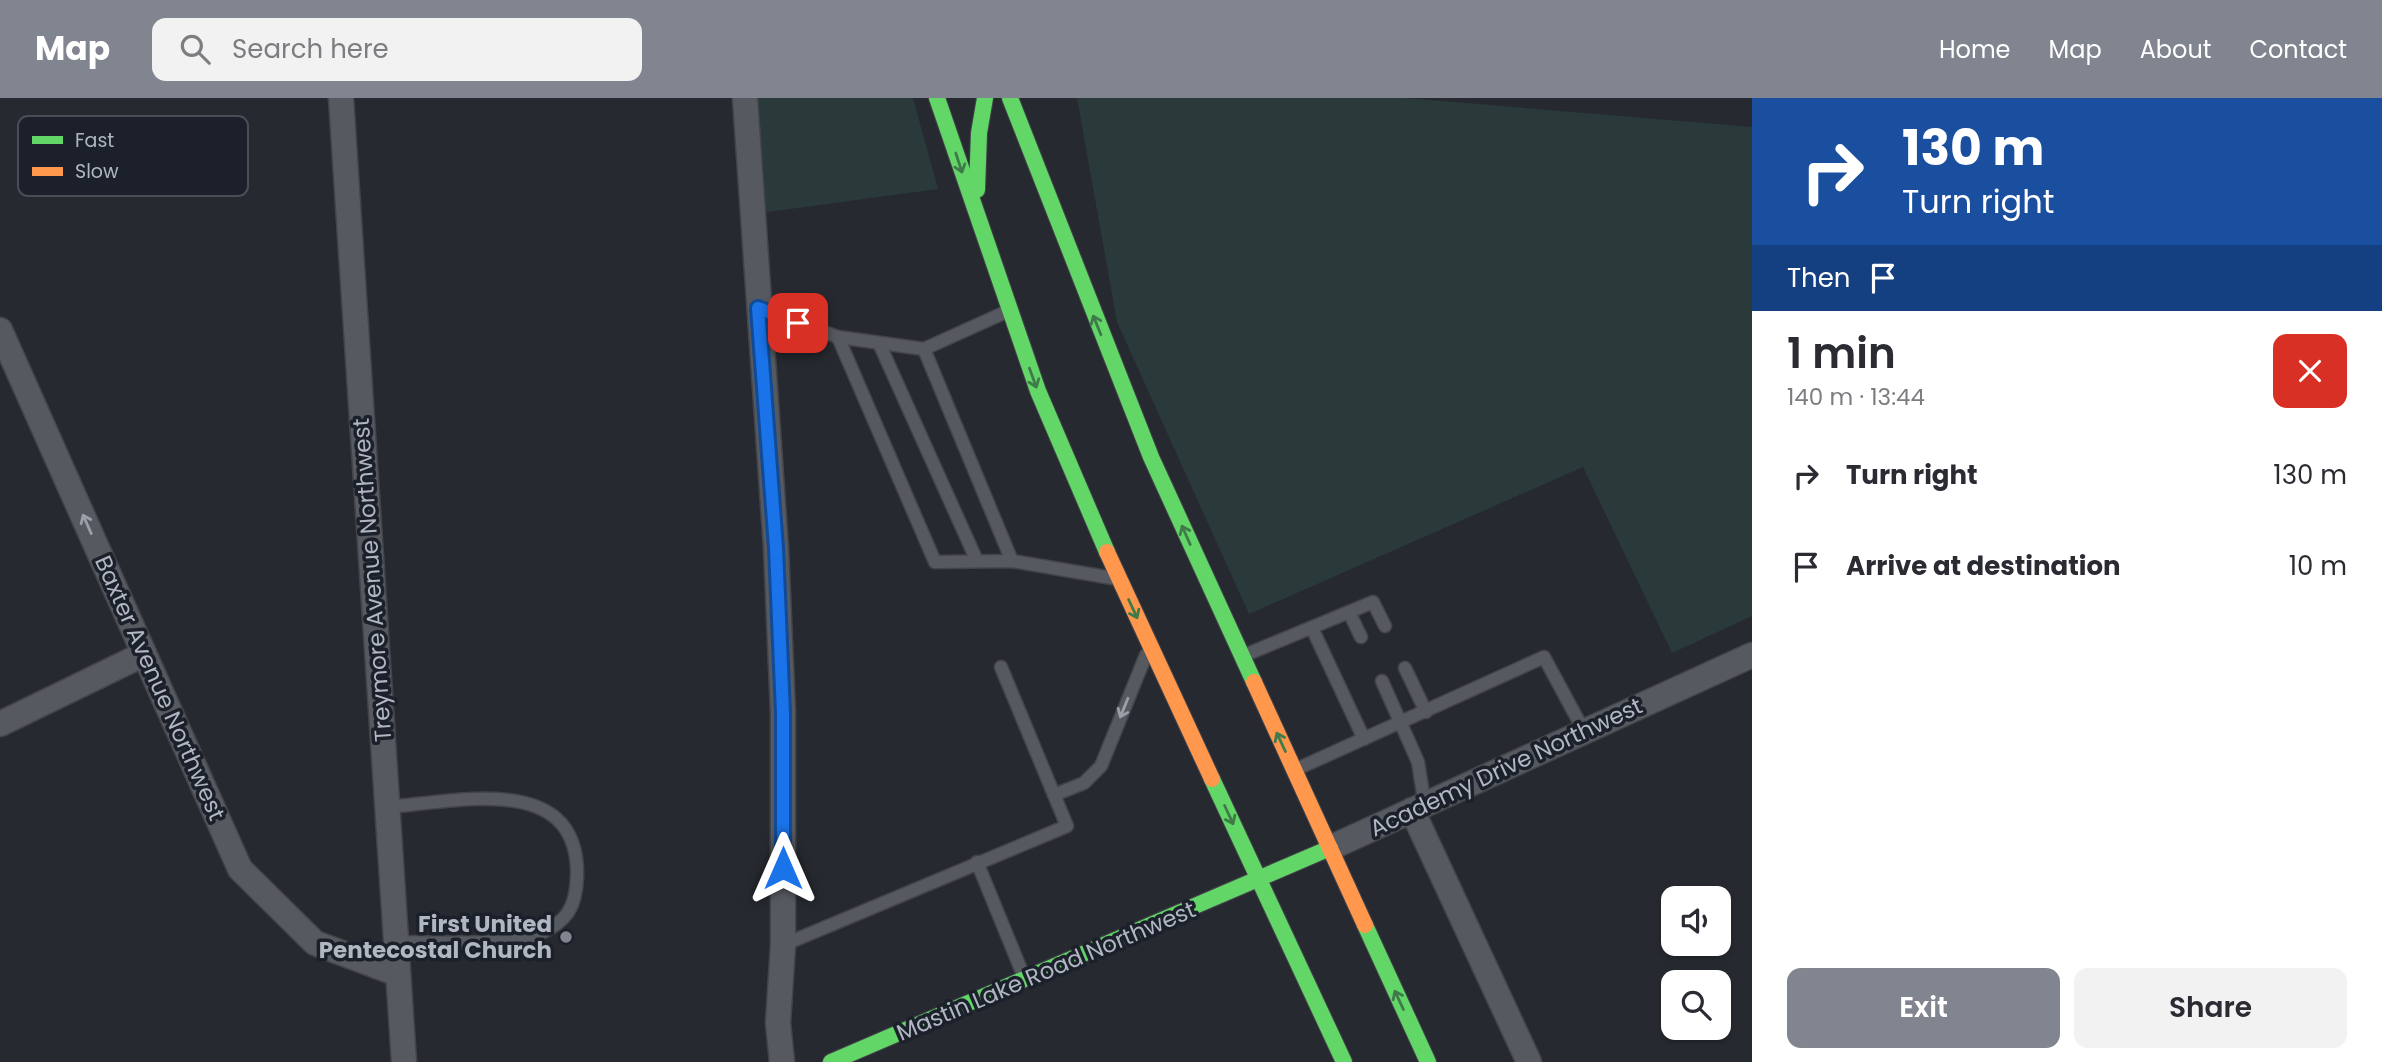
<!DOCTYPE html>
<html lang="en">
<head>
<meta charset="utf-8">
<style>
  :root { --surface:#fff; --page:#f2f2f3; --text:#2b2b33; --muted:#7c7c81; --accent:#80858f }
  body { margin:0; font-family:Poppins,sans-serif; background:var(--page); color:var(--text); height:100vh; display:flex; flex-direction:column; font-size:26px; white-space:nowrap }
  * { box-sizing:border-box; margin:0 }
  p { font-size:23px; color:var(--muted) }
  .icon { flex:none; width:38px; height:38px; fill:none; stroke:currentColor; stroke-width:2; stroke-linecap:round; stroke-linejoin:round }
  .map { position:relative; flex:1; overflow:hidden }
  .sheet { display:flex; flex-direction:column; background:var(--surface); width:630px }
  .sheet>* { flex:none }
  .top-card { background:#1a4fa0; color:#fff; overflow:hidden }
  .fabs { position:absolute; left:1661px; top:788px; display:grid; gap:14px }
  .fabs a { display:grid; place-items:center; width:70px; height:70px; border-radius:14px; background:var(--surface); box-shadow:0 2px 5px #0004; font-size:35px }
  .pin { position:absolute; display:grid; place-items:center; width:60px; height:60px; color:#fff; margin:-30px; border-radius:14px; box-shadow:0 4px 10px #0006 }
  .me { position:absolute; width:77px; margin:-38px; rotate:0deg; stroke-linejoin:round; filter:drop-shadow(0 0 5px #0008) }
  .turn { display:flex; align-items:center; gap:24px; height:147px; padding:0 35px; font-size:32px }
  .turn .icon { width:91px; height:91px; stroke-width:2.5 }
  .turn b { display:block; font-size:49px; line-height:60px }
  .then { display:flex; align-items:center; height:66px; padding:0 35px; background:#0003; gap:14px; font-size:26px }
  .round { display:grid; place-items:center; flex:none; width:74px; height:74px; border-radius:14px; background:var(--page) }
  .head { display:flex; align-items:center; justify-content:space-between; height:119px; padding:0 35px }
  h1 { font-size:42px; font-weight:600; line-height:52px }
  .primary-button { display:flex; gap:14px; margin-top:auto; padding:14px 35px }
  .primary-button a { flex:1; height:80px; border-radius:14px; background:var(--accent); color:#fff; font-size:28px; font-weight:600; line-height:80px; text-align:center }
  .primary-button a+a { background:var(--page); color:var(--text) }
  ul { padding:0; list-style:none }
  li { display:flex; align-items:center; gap:21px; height:91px; padding:0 35px }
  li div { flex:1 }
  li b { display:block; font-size:26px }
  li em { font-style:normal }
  header { display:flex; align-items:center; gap:42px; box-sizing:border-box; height:98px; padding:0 35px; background:var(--accent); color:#fff }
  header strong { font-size:33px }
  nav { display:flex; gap:38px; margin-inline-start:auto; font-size:24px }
  .search { width:490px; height:63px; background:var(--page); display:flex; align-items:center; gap:18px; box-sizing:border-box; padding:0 24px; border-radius:14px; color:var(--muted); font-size:26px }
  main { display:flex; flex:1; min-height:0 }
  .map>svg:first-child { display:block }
  .green { fill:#2a393a }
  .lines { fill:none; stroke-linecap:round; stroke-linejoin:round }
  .lane-casing { stroke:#424449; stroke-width:15 }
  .street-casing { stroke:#424449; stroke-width:27 }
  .fast-casing { stroke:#424449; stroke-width:18 }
  .slow-casing { stroke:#424449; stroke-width:18 }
  .lane { stroke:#56595f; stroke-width:12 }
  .street { stroke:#56595f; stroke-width:24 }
  .fast { stroke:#63d668; stroke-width:16 }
  .slow { stroke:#ff974d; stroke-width:16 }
  .oneway { stroke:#3f7b49 }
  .oneway2 { stroke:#9a9fa9 }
  .route-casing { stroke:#114b97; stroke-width:18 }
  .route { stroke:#1a73e8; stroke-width:12 }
  .poi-dot { fill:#80858f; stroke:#1b202a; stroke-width:2.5 }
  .labels { text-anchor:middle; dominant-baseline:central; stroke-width:7; stroke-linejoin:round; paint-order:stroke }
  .street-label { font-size:23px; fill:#b0b6c2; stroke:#1b202a }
  .poi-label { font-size:23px; font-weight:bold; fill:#b0b6c2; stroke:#1b202a; text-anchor:end }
  .key { fill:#1b202a; stroke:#484d58; stroke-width:2 }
  .key-label { font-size:19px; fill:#b0b6c2 }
</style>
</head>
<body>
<header>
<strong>Map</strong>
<div class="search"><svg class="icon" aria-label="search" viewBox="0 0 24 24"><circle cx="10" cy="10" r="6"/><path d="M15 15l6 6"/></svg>Search here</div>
<nav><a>Home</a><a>Map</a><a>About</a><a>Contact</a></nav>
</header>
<main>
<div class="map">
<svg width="1752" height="964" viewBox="0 0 1752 964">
  <rect width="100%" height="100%" fill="#262a30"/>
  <!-- green -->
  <g class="green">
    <path d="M752,0H913L938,91L760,115Z"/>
    <path d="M1077,0H1405L1752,29V518L1672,555L1583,369L1249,516L1117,224Z"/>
  </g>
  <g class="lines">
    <!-- lane casing -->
    <g class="lane-casing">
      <g id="lane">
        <path d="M758,210L838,239L924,251L1008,213"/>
        <path d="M838,239L935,464L1012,463L1112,480"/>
        <path d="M879,245L977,463"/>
        <path d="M924,251L1012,463"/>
        <path d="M1349,514L1361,539"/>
        <path d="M1312,530L1364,641"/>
        <path d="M1245,557L1373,504L1385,528"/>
        <path d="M1405,570L1426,614"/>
        <path d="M1382,583L1418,664L1425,708"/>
        <path d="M1299,670L1544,559L1584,633"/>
        <path d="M1054,697L1084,685L1101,668L1146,557"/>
        <path d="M387,709C455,704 580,672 577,779C576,809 567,824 539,836C514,848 428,844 396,844"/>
        <path d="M977,764L1024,879"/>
        <path d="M783,847L1067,728L1001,569"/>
      </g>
    </g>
    <!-- street casing -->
    <g class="street-casing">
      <g id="street">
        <path d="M341,0L404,964"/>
        <path d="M745,0L776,450L783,615V847L778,925L782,964"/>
        <path d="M0,232L240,771L315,845L398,876"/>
        <path d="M0,626L144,556"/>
        <path d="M1412,712L1529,964"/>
        <path d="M1330,750L1752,557"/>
      </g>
    </g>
    <!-- fast casing -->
    <g class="fast-casing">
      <g id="fast">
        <path d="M937,0L1038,293L1107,454"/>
        <path d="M1010,0L1151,359L1254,584"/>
        <path d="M977,92L979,35L985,0"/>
        <path d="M1212,681L1344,964"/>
        <path d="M1365,827L1428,964"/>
        <path d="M831,964L1330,750"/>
      </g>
    </g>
    <!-- slow casing -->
    <g class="slow-casing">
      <g id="slow">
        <path d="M1107,454L1212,681"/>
        <path d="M1254,584L1365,827"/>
      </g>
    </g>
    <!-- lane -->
    <use href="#lane" class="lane"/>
    <!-- street -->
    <use href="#street" class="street"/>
    <!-- fast -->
    <use href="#fast" class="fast"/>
    <!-- slow -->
    <use href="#slow" class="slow"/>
  </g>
  <!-- one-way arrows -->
  <defs><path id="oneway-shaft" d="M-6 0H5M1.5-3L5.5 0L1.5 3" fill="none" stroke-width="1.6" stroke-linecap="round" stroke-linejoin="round" transform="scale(1.75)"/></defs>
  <g class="oneway">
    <use href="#oneway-shaft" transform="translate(959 65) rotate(72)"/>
    <use href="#oneway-shaft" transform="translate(1097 227) rotate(-112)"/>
    <use href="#oneway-shaft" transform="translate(1033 280) rotate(70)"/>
    <use href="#oneway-shaft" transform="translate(1186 437) rotate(-114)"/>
    <use href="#oneway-shaft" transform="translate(1133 511) rotate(65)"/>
    <use href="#oneway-shaft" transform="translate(1281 644) rotate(-115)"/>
    <use href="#oneway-shaft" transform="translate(1229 717) rotate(65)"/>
    <use href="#oneway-shaft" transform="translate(1399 902) rotate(-115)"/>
  </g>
  <g class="oneway2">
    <use href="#oneway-shaft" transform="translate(87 426) rotate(-114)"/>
    <use href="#oneway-shaft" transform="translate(1124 610) rotate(112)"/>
  </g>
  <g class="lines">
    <!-- route casing -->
    <g class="route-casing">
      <path id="route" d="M783,770V615L776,450L758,210L798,225"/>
    </g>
    <!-- route -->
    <use href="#route" class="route"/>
  </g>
  <!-- markers -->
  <circle class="poi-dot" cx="566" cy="839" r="7"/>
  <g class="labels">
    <!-- street labels -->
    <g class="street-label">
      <text transform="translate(372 482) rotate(-94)">Treymore Avenue Northwest</text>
      <text transform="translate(160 590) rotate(66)">Baxter Avenue Northwest</text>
      <text transform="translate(1506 669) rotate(-25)">Academy Drive Northwest</text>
      <text transform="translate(1046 873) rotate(-23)">Mastin Lake Road Northwest</text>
    </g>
    <!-- poi labels -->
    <g class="poi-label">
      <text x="552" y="826">First United<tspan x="552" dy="26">Pentecostal Church</tspan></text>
    </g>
  </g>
  <!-- legend -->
  <rect x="18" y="18" width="230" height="80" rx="10" class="key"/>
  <rect x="32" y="38" width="31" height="8" fill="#63d668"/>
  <rect x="32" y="69" width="31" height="9" fill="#ff974d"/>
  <g class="key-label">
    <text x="75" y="49">Fast</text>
    <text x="75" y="80">Slow</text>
  </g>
</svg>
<div class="fabs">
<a><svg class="icon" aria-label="sound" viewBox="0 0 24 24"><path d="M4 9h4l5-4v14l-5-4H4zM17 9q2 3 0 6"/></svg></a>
<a><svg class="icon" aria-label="search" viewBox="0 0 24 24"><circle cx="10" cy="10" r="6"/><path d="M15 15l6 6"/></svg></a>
</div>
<div class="pin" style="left:798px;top:225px;background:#d93025"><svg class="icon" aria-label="arrive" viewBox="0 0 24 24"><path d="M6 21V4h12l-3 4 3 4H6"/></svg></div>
<svg class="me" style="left:783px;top:770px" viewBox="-20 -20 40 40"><path d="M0-17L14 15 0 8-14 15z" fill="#1a73e8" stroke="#fff" stroke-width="4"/></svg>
</div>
<section class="sheet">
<div class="top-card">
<div class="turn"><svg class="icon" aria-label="right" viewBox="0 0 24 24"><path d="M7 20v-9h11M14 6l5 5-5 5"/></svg><div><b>130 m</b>Turn right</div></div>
<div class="then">Then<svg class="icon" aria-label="arrive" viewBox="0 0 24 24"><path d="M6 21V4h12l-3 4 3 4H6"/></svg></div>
</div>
<div class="head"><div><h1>1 min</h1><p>140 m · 13:44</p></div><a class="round" style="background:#d93025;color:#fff"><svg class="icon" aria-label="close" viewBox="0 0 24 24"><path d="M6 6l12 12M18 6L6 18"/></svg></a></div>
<ul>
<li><svg class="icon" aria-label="right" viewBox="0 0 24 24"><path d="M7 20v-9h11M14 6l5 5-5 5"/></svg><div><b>Turn right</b></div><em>130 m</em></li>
<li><svg class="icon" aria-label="arrive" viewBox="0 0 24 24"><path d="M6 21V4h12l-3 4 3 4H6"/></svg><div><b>Arrive at destination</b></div><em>10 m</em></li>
</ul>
<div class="primary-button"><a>Exit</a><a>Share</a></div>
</section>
</main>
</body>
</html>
